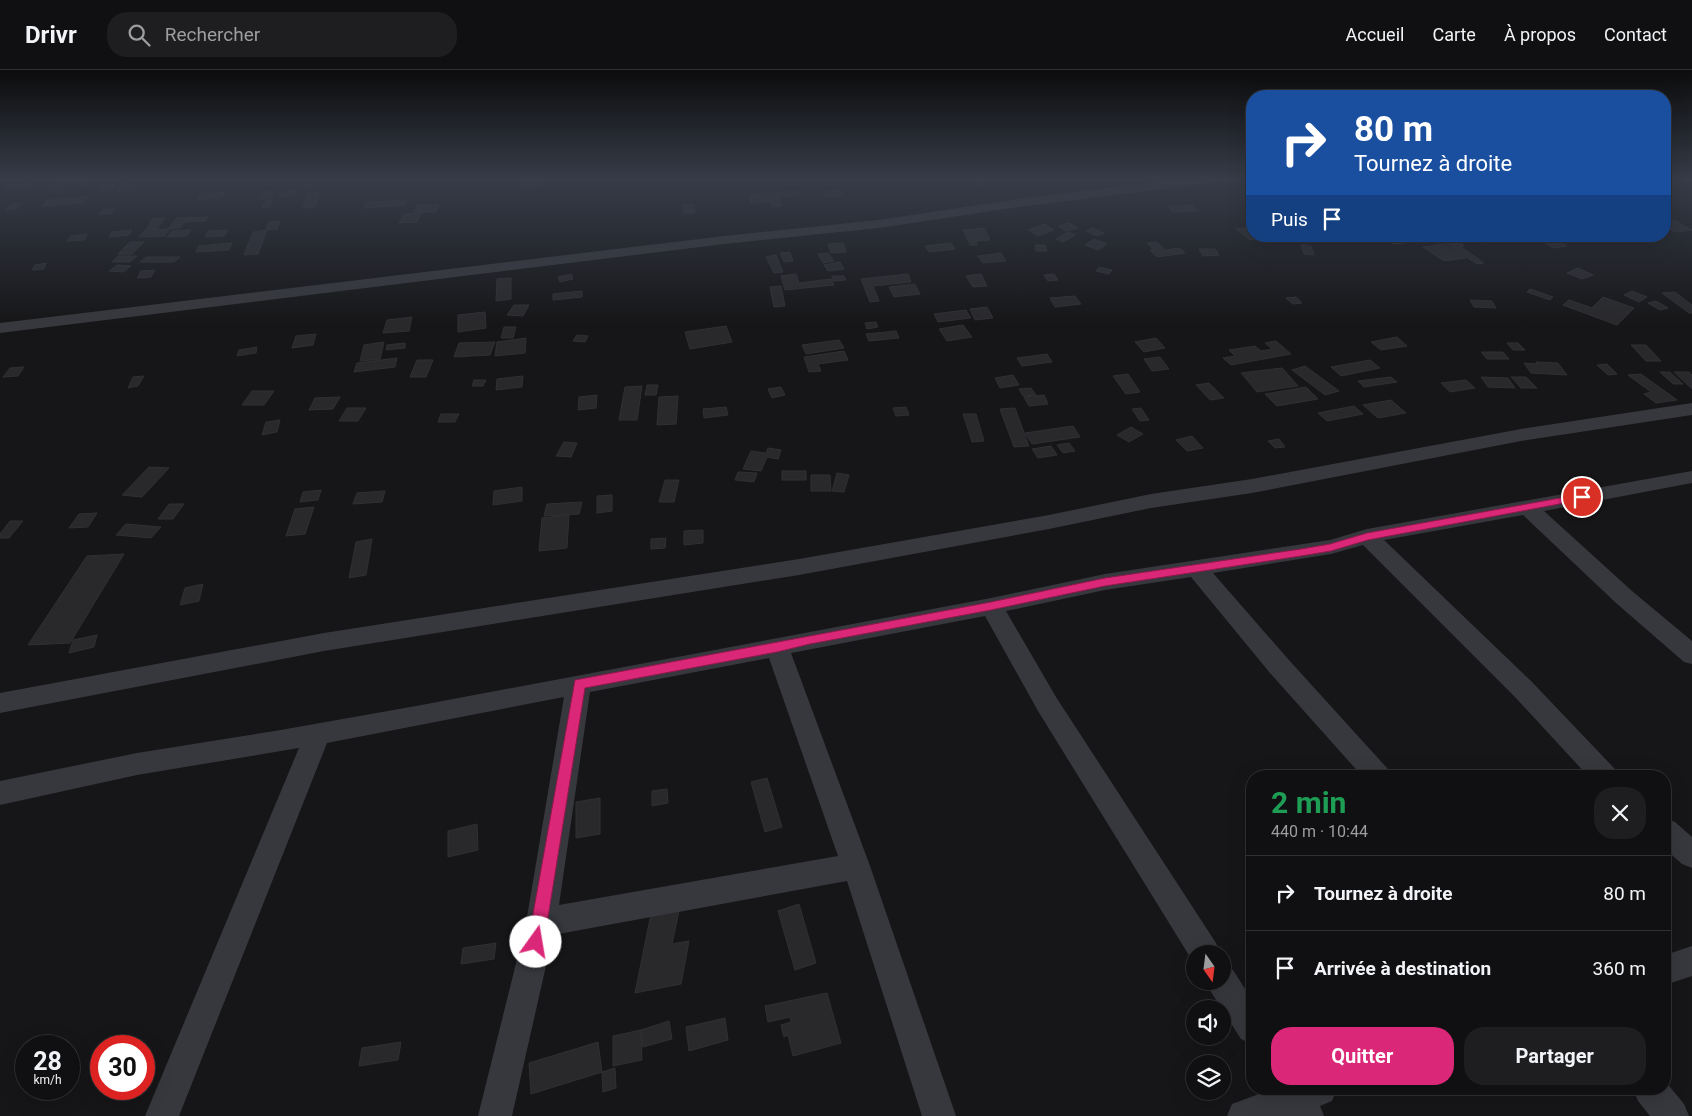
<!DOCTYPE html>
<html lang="fr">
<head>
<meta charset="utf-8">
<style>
  :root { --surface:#101012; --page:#1e1e20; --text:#f1f3f6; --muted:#9c9d9f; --line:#303032; --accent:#db2777 }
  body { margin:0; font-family:Roboto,sans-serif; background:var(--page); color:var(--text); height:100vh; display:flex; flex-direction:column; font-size:19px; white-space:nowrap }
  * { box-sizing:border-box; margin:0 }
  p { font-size:16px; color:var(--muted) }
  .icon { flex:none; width:28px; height:28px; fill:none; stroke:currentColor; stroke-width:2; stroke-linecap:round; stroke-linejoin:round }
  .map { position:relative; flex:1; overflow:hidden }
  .panel { position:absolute; left:1246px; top:700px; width:425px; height:325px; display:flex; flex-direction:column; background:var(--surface); border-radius:20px; box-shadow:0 5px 20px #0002,0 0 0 1px var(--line) }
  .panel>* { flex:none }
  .banner { position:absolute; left:1246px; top:20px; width:425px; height:152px; border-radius:20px; box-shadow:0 5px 20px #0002,0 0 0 1px var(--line); background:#1a4fa0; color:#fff; overflow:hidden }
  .needle { width:32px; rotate:166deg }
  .tools { position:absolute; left:1186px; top:875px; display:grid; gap:10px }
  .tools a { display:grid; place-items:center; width:45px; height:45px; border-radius:50%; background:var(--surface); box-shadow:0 5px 20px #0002,0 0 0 1px var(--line); font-size:25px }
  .speed { position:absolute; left:15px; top:965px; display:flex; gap:10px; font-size:25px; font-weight:700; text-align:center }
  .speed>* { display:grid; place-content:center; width:65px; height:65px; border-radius:50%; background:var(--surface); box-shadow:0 5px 20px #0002,0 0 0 1px var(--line); line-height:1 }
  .speed small { font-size:12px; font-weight:400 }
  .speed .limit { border:8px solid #d22; background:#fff; color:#111 }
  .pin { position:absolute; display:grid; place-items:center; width:42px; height:42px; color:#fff; margin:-21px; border:2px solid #fff; border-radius:50%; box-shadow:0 1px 5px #0007 }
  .me { position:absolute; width:55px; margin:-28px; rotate:13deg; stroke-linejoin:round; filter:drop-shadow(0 0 4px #0008) }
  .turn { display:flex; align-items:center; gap:18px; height:105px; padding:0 25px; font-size:22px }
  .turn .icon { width:65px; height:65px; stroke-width:2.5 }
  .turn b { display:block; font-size:35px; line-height:42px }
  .then { display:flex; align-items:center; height:48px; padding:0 25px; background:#0003; gap:10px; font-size:19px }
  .round { display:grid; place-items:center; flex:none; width:52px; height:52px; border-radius:20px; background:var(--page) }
  .headline { display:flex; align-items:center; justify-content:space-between; height:85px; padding:0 25px }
  h1 { font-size:30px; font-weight:700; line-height:38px; color:#1e9e55 }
  .action { display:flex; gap:10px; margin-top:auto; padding:10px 25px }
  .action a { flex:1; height:58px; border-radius:20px; background:var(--accent); color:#fff; font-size:20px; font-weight:700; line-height:58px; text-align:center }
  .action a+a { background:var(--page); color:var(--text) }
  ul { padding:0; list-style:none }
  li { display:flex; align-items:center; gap:15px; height:75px; padding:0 25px; border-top:1px solid var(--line) }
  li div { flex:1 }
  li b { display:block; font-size:19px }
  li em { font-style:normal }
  header { display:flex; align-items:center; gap:30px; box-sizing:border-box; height:70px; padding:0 25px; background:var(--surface); border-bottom:1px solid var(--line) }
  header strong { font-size:24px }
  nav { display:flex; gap:28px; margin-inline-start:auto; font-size:18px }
  .search { width:350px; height:45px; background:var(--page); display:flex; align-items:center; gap:12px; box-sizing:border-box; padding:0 18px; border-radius:20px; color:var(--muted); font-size:19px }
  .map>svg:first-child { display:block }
  .building { fill:#29292c; stroke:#303034 }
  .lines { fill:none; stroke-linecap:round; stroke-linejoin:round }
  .minor { fill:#37383d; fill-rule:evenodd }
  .route { fill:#db2777; stroke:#8e194d }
</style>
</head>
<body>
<header>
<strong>Drivr</strong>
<div class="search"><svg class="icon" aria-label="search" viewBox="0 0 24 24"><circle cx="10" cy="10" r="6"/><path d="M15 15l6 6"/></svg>Rechercher</div>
<nav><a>Accueil</a><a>Carte</a><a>À propos</a><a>Contact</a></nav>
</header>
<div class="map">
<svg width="1692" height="1046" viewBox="0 0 1692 1046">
  <rect width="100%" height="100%" fill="#161618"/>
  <!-- building -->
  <g class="building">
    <path d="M9,108H26L23,111L4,112Z"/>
    <path d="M86,108H96L92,115L81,116L84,112L64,115L61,119L49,121L55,111Z"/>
    <path d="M983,109L988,116L980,117L975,110Z"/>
    <path d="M543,110V116L518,118V112Z"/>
    <path d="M318,111L316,117L305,118L308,112Z"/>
    <path d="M133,112L131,119L118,121L121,113Z"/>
    <path d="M32,113L28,118L4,119L9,114Z"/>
    <path d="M115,114L111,121L100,122L104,115Z"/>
    <path d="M296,120L298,124L280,127L278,123Z"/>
    <path d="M840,120L844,125L827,127L824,122Z"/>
    <path d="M273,121L269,129H259L263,122Z"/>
    <path d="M799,121L800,125L779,127L782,136L772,137L770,131L751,133L749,125Z"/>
    <path d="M225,122L221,128L197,130L201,124Z"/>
    <path d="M320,122L315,137L303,138L309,123Z"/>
    <path d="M87,127L83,133L42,136L47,130Z"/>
    <path d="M273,130L270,137L262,138L265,131Z"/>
    <path d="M407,130L404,135L364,138L366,132Z"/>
    <path d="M22,133L17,139L6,140L11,134Z"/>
    <path d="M418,135H439L436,142H414Z"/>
    <path d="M683,135H694L695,143H684Z"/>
    <path d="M1192,135L1197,141L1173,142L1168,137Z"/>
    <path d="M104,139H115L110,144H98Z"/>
    <path d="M421,143L417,152L399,153L404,144Z"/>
    <path d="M208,147L205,151L185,152L180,158L168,159L177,148Z"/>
    <path d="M165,148L158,158L146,160L152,149Z"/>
    <path d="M1674,150L1692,160L1675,162L1665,157V152Z"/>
    <path d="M280,151L277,159L266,160L269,152Z"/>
    <path d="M1069,153L1078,158L1066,161L1058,156Z"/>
    <path d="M1044,154L1054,160L1038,166L1028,160Z"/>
    <path d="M1252,157V166L1268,167L1250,170L1236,159Z"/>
    <path d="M984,158L990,170L976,171L977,175H970L963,160Z"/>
    <path d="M1093,158L1104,163L1097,166L1086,161Z"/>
    <path d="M170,159L164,166L139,167L145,160Z"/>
    <path d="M132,160L129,165L109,167L112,162Z"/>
    <path d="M191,160L187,166L167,167L172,161Z"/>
    <path d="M228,160L224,166L205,167L209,161Z"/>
    <path d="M267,160L258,184L244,185L253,162Z"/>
    <path d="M1068,162L1075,165L1063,172L1056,169Z"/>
    <path d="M87,164L84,170L67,171L71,166Z"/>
    <path d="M1383,166L1391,168L1412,166L1418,171L1394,174Z"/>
    <path d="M1481,166L1489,171L1481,173L1472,168Z"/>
    <path d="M1094,169L1107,174L1098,180L1085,175Z"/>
    <path d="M1458,171L1464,176H1460L1484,193L1477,194L1446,173Z"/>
    <path d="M1559,171L1567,176L1553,178L1545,173Z"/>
    <path d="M130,172H144L132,184H118Z"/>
    <path d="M1157,172L1165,180L1180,178L1185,183L1157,187L1150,180H1154L1147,173Z"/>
    <path d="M232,173L229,180L196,182L199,176Z"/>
    <path d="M843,173L846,182L831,183L828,174Z"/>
    <path d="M951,173L955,179L929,182L925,176Z"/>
    <path d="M1444,174L1466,188L1444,191L1423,177Z"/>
    <path d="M1035,175H1045L1047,181H1036Z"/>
    <path d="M1301,175L1311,176L1314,185L1304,184Z"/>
    <path d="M1199,179H1215L1219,185L1203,186Z"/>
    <path d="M790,182L793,191L784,192L780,183Z"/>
    <path d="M828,183L834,191L823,193L818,184Z"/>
    <path d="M1001,183L1006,191L983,193L978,186Z"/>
    <path d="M776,185L783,202L774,203L766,187Z"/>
    <path d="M118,186H137L130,192H112Z"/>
    <path d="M146,187H180L174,192H140Z"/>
    <path d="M840,192L844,199L828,201L824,195Z"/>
    <path d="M46,193L44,199L32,200L35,195Z"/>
    <path d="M117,195L131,196L123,202L109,201Z"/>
    <path d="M1099,197L1112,200L1109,204L1096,201Z"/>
    <path d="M1578,198L1593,205L1582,209L1567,203Z"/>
    <path d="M155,200L151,207L137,208L141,201Z"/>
    <path d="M571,204L573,209L560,212L558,207Z"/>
    <path d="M796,204L799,213L831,209L834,215L785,220L781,206Z"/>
    <path d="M908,204L911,212L873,216L879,231L870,232L861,209Z"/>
    <path d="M981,204L987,216L973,217L966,206Z"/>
    <path d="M1054,204L1058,210L1048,211L1044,205Z"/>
    <path d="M832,206H844L846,210L833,211Z"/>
    <path d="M511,208V229L496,231L497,209Z"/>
    <path d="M915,214L920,224L894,227L889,217Z"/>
    <path d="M781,216L785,236L774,237L770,217Z"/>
    <path d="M1530,219L1553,227L1550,230L1527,222Z"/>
    <path d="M582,221V227L553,230V224Z"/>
    <path d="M1632,221L1647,227L1639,232L1624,225Z"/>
    <path d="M1675,222L1692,235V243H1689L1662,223Z"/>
    <path d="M1075,226L1081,234L1055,237L1050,228Z"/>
    <path d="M1296,227L1302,233L1293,234L1286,228Z"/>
    <path d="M1603,227L1634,238L1617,255L1563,235L1569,230L1592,238Z"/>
    <path d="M1470,230L1492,231L1496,238L1474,237Z"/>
    <path d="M1656,231L1668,238L1660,240L1648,233Z"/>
    <path d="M514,235H529L523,246L507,245Z"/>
    <path d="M987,237L993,248L975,250L970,239Z"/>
    <path d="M966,240L971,248L938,252L934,244Z"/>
    <path d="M485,242L486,258L458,262V245Z"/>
    <path d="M412,247L409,261L383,263L387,250Z"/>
    <path d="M876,252L878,257L867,259L865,253Z"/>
    <path d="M963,255L972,267L947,271L939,259Z"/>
    <path d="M726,256L732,272L690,279L685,262Z"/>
    <path d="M504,257H516L513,268H501Z"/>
    <path d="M896,261L899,268L869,271L866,264Z"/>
    <path d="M316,264L313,275L292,278L296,266Z"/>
    <path d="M577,265L588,266L585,272L573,271Z"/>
    <path d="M1397,267L1407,276L1381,280L1371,272Z"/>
    <path d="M526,268L525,283L495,286L497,272Z"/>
    <path d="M1156,268L1165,278L1144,282L1135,272Z"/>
    <path d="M839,270L844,278L806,284L802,275Z"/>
    <path d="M1276,271L1291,284L1231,295L1223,288L1235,286L1229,280L1255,276L1261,281L1272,279L1265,273Z"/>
    <path d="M384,272L380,289L360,291L364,275Z"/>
    <path d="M495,272L490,285L454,287L459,273Z"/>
    <path d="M405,273V278L386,280L387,275Z"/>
    <path d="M1507,273H1518L1525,280H1513Z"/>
    <path d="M1631,275H1646L1661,291H1646Z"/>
    <path d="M257,277L256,283L237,286L239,280Z"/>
    <path d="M844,281L848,290L818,294L821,301L809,302L804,287Z"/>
    <path d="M1481,282H1503L1509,289H1487Z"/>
    <path d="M1047,284L1052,292L1022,296L1017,288Z"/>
    <path d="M1160,287L1169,299L1152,301L1144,289Z"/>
    <path d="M397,288L395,297L354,302L357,293Z"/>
    <path d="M417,290H433L426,307H410Z"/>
    <path d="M1370,290L1380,298L1341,306L1331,297Z"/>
    <path d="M1536,292L1558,293L1567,305L1531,303L1524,293L1537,294Z"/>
    <path d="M1607,294L1617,304L1608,305L1597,295Z"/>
    <path d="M1305,296L1339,321L1325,325L1292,300Z"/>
    <path d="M24,297L18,306L3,307L10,298Z"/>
    <path d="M1282,298L1298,316L1257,322L1241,303Z"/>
    <path d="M1660,302H1670L1683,314H1673Z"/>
    <path d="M1674,302H1689L1692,305V319Z"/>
    <path d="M1128,304L1140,322L1126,324L1113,306Z"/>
    <path d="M1641,304L1677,330L1656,333L1644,324L1651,322L1628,305Z"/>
    <path d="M1013,305L1019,315L1000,318L995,308Z"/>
    <path d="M144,306L138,316L128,318L133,307Z"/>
    <path d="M523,306L522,317L496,320L497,309Z"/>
    <path d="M1391,307L1397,312L1364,317L1358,311Z"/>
    <path d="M1481,307L1508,308L1515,318L1488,317Z"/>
    <path d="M1511,307H1526L1537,318H1521Z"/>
    <path d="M474,310H486L483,316H472Z"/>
    <path d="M1466,310L1475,318L1450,322L1441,313Z"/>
    <path d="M1209,313L1224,328L1210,330L1196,315Z"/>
    <path d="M647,315H658L656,325H645Z"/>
    <path d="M642,316L637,350H619L625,317Z"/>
    <path d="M781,317L785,325L772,328L768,319Z"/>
    <path d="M1306,317L1318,329L1277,336L1265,324Z"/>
    <path d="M1031,318L1036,325L1023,326L1019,319Z"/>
    <path d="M252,321H274L264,335H242Z"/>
    <path d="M597,325L596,338L578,340L579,327Z"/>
    <path d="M1044,325L1048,334L1029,336L1024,327Z"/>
    <path d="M678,326L676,354L657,355L659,327Z"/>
    <path d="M340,327L333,339L309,340L315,328Z"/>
    <path d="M1391,330L1406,343L1378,348L1363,335Z"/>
    <path d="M1354,336L1363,344L1327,351L1318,343Z"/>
    <path d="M726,337L728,345L704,348L703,339Z"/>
    <path d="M906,337L909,345L896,346L893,338Z"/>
    <path d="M347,338H366L358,351H339Z"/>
    <path d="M1015,338L1029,376L1014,377L1000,339Z"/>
    <path d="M1141,338L1149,350L1140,351L1132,339Z"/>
    <path d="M441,344H459L455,352H438Z"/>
    <path d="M963,344H976L984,371L972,372Z"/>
    <path d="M280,350L277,362L262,365L266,352Z"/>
    <path d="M1073,356L1080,367L1032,374L1025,363Z"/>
    <path d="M1131,357L1143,364L1129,372L1117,365Z"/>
    <path d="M1192,366L1203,378L1187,381L1176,370Z"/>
    <path d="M1279,369L1285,377L1275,378L1268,371Z"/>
    <path d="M564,372L577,373L571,387L556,386Z"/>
    <path d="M1069,373L1075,381L1063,383L1057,375Z"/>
    <path d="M1051,376L1057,385L1038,388L1032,379Z"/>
    <path d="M768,378L781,380L778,389L767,387L761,401L743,399L751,381L766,383Z"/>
    <path d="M149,397L169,398L142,427L122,425Z"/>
    <rect x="782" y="401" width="24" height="9"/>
    <path d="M738,402L757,403L754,412L735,410Z"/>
    <path d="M837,403L849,405L844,422L832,421Z"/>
    <path d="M811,405H830L831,421H811Z"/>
    <path d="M665,410H679L674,432H659Z"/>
    <path d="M522,417V431L493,435L494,421Z"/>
    <path d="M321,420L318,430L300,432L303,422Z"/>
    <path d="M385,421L382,432L353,434L357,423Z"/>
    <path d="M612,425V441L597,443V426Z"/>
    <path d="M582,432L579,444L544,446L547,434Z"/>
    <path d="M169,434H184L173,449H158Z"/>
    <path d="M314,437L305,464L286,466L295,439Z"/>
    <path d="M97,443L88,457L69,458L79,444Z"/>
    <path d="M569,445L567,478L539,481L542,448Z"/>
    <path d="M10,451H23L9,468H0V464Z"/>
    <path d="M126,454L161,457L151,468L116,465Z"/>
    <path d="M703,460V473L684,475V461Z"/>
    <path d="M666,468L665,478L651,479V469Z"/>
    <path d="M372,469L366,505L349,508L356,472Z"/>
    <path d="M124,484L70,573L28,575L87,486Z"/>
    <path d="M203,514L199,531L180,535L185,518Z"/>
    <path d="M97,565L94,577L69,583L73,570Z"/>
    <path d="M767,708L782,757L765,762L751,712Z"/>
    <path d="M667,719L668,733L652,736V721Z"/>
    <path d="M600,728V764L576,768V732Z"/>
    <path d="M477,754L478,780L448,787V761Z"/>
    <path d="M799,834L816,893L795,900L778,841Z"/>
    <path d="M679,841L672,874L689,871L681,914L635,923L651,844Z"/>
    <path d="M496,873L494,889L461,894L463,878Z"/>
    <path d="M827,923L841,973L793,986L788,965L784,967L781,955L791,952L790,947L768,952L765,936Z"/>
    <path d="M725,948L728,970L689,981L686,957Z"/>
    <path d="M669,951L672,969L643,977L641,960Z"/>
    <path d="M641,960L642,990L613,996V966Z"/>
    <path d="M401,972L398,990L359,996L362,978Z"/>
    <path d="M598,972L602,1002L531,1024L529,993Z"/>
    <path d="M615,998L616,1018L603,1022L602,1002Z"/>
  </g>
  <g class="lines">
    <!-- minor -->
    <g class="minor">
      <path d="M1189,108H1226L1219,112L1018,137L879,158L724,174L0,263V253L724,166L879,150L1018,129Z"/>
      <path d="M1692,333V345L1521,371L1252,423L1151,438L1049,459L799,505L324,581L0,643V623L324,563L799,489L1049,445L1151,424L1252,409L1521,359Z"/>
      <path d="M1692,401V413L1544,441L1632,521L1692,571V594L1684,592L1616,533L1523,445L1384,470L1532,612L1614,698L1618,706H1588L1514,626L1363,475L1331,484L1213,503L1288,589L1387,698L1391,706H1362L1270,603L1191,507L1105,520L1006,541L1056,627L1216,873L1220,884H1195V895L1038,641L985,546L791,583L870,796L956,1046H922L847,811L553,865L512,1046H478L526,853L564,627L327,673L179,1046H145L299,678L137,705L0,735V711L137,683L275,661L416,636L991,528L1105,504L1330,470L1367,459ZM769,588L838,786L559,835L590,622Z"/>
      <path d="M1665,748L1675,752L1692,767V798L1682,794L1665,779Z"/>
      <path d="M1692,876V906L1665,915V885Z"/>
      <path d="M1222,896L1233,900L1252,930V974L1241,969L1211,922L1207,911H1222Z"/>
      <path d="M1665,1011L1684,1034L1689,1046H1650L1638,1031L1633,1019H1665Z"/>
      <path d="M1273,1019H1337L1332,1031L1320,1036L1324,1046H1227L1232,1034Z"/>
    </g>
  </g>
  <!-- sky -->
  <linearGradient id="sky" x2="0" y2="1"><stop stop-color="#0c0c0d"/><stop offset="0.43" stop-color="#363c48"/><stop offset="1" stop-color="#363c48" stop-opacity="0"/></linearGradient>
  <rect width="1692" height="254" fill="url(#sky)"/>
  <!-- route -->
  <path class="route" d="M1582,424L1586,425L1587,427L1586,429L1368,470L1331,481L1301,486L1105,516L991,540L810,574L777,582L585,618L544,872L541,877L536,880L531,877L528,872L575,610L991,532L1105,508L1301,479L1330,474L1367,463Z"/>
</svg>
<div class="tools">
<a><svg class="needle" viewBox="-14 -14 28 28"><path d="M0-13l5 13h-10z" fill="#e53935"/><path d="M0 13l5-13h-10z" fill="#9c9d9f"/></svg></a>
<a><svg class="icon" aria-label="sound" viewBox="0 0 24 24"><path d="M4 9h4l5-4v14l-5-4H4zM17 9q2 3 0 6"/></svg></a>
<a><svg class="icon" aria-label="layers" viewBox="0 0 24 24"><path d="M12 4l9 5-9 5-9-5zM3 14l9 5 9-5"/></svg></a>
</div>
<div class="speed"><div>28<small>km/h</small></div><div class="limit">30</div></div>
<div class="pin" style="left:1582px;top:427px;background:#d93025"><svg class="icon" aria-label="arrive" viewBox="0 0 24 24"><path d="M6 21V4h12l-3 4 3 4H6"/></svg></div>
<svg class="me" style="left:536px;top:872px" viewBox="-20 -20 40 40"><circle r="19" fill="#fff"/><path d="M0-13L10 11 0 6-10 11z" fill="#db2777"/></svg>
<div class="banner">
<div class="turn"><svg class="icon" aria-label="right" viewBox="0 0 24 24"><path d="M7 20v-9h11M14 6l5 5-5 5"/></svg><div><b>80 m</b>Tournez à droite</div></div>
<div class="then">Puis<svg class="icon" aria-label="arrive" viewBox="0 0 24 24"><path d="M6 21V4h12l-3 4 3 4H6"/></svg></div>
</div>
<section class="panel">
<div class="headline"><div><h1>2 min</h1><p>440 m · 10:44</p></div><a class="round"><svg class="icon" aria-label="close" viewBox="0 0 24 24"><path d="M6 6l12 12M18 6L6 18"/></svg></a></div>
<ul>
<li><svg class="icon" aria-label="right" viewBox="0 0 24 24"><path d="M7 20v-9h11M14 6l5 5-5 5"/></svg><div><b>Tournez à droite</b></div><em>80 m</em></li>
<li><svg class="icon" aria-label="arrive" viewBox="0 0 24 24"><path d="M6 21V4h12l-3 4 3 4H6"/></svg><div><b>Arrivée à destination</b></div><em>360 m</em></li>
</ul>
<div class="action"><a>Quitter</a><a>Partager</a></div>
</section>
</div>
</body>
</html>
